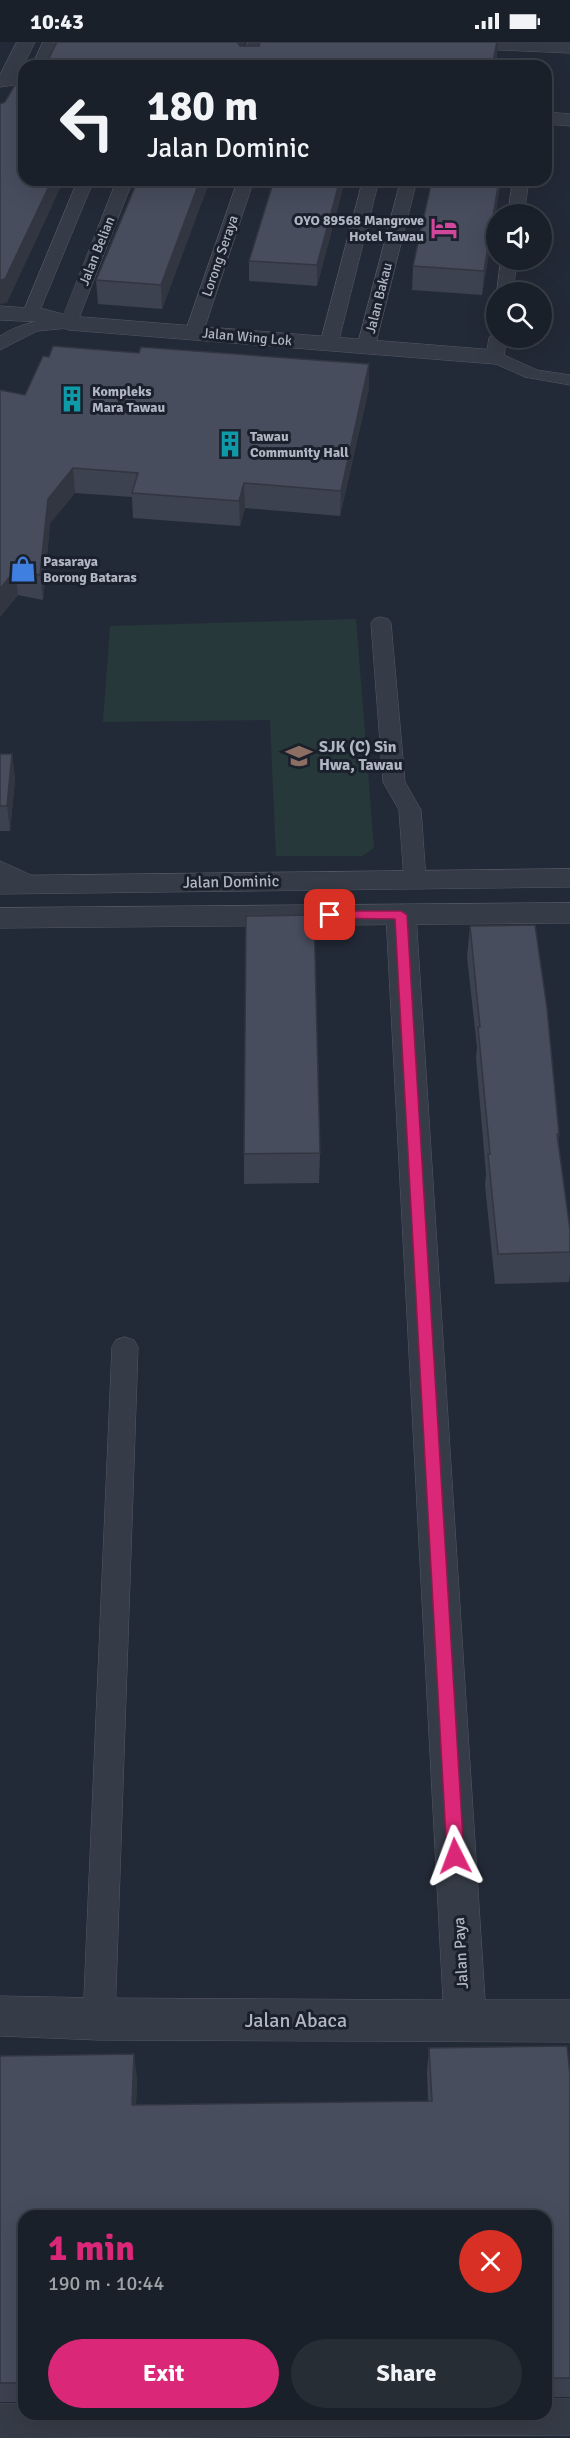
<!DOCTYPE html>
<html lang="en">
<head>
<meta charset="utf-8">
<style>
  :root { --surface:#1a2029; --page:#272d35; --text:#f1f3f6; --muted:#9fa3a8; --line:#383e46; --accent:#db2777 }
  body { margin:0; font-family:Signika,sans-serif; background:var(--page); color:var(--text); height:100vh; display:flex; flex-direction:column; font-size:22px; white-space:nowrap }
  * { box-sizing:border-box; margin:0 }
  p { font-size:20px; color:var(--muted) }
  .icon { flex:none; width:33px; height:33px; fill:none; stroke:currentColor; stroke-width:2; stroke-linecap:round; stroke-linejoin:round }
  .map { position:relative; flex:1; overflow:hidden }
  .panel { position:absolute; left:18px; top:2168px; width:534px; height:210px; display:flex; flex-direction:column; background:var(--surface); border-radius:18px; box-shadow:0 6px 24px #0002,0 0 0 2px var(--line) }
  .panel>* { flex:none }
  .guide { position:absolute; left:18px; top:18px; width:534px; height:126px; border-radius:18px; box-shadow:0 6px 24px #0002,0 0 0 2px var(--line); background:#1a2029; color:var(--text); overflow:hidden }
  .controls { position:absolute; left:486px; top:162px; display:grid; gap:12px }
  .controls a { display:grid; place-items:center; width:66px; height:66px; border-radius:50%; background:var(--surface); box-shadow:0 6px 24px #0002,0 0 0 2px var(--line); font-size:30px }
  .pin { position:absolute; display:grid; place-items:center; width:51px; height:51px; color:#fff; margin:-26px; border-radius:12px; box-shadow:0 3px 9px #0006 }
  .me { position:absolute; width:66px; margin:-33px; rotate:357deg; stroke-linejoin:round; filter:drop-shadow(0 0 4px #0008) }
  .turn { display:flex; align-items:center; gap:21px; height:126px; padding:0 30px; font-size:27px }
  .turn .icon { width:78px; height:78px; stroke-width:2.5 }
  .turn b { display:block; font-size:42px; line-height:51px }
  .round { display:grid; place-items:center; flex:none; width:63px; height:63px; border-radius:32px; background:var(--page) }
  .headline { display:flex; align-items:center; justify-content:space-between; height:102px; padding:0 30px }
  h1 { font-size:36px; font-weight:800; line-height:45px; color:var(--accent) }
  .primary-button { display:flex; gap:12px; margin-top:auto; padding:12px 30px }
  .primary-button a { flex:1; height:69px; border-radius:36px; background:var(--accent); color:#fff; font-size:24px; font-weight:800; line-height:69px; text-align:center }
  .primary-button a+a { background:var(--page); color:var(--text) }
  .status { display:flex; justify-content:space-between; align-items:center; height:42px; padding:0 30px; background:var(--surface); direction:ltr }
  .status svg { height:16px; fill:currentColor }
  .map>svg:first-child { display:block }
  .green { fill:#27383a }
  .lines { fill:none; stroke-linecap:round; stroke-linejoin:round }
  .service-casing { stroke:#545965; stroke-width:1 }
  .minor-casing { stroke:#545965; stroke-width:1 }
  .tertiary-casing { stroke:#545965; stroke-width:1 }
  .service { fill:#363c47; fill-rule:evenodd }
  .minor { fill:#363c47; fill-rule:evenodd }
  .tertiary { fill:#363c47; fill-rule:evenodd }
  .wall { fill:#3d4250 }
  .shaded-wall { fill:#323641 }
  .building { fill:#474d5d; stroke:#323641; stroke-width:1.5 }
  .route { fill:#db2777; stroke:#8e194d; stroke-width:1.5 }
  .labels { text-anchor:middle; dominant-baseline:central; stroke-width:6; stroke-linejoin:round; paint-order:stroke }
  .far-poi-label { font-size:14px; font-weight:bold; fill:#b1b6c4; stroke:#1b212c; text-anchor:start }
  .far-street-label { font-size:14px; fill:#b1b6c4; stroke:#1b212c }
  .poi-label { font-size:16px; font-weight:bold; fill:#b1b6c4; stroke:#1b212c; text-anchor:start }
  .street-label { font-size:16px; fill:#b1b6c4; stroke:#1b212c }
  .near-street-label { font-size:20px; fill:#b1b6c4; stroke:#1b212c }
</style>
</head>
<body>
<div class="status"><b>10:43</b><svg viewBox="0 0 49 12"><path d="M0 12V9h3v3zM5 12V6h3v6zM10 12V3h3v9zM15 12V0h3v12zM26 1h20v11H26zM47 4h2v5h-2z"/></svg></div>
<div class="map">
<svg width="570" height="2396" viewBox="0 0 570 2396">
  <rect width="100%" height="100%" fill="#232a37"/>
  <!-- green -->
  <path class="green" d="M356,577L374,806L362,814H276L270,678L103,680L110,584Z"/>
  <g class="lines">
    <!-- service casing -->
    <g class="service-casing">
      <g id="service">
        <path d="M78,138H94L38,273L36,277H24L22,273Z"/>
        <path d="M117,138H133L77,281L75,285L69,286L37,289L0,308V294C19,282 40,277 62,276Z"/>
        <path d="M238,138H254L203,291L200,295H188L185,291Z"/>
        <path d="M363,138H379L338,302L335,306H323L320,302Z"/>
        <path d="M401,138H417L375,305L372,309H360L357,305Z"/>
        <path d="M513,138H529L524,172H508Z"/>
        <path d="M501,218H517L513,250H497Z"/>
        <path d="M496,291V296H507L504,313L537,328L570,333V343L525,335L489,319L486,315L489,296Z"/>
        <path d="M381,575L388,577L391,581L405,740L421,768L426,838L423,843L415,845L407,843L404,838L399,768L383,740L371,581L374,577Z"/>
        <path d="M0,819L42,838L45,843L42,848L34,850L26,848L0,835Z"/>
        <path d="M125,1295L134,1298L138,1305L115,1977L111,1988L99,1993L87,1988L83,1977L112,1305L116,1298Z"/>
        <path d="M546,2357H570V2393L0,2396V2362H24V2372H546Z"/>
      </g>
    </g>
    <!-- minor casing -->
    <g class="minor-casing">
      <g id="minor">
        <path d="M17,0H35L14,43L0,45V33Z"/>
        <path d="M43,0H61L50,24H32Z"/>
        <path d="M248,0H266L258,24H240Z"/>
        <path d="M446,0H570V11L455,6L448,4Z"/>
        <path d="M546,70L570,72V84L546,82Z"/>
        <path d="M0,264L44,267L70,274L495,308L503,310L506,315L503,320L495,322L69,288L43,280L0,278Z"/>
        <path d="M401,863L411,866L416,873L485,1958H570V2000L99,1998L0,1994V1954L99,1956L443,1958L386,873L391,866Z"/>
      </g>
    </g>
    <!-- tertiary casing -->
    <g class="tertiary-casing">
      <g id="tertiary">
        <path d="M570,827V845L0,852V834Z"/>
        <path d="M570,861V881L0,886V866Z"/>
      </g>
    </g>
    <!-- service -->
    <use href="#service" class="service"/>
    <!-- minor -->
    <use href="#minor" class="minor"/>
    <!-- tertiary -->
    <use href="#tertiary" class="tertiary"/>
  </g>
  <!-- wall -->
  <g class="wall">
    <path d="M57,0L244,4L497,14L495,24H45Z"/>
    <path d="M210,138L162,267L98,262L96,238Z"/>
    <path d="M274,138H345L317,244L249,239V219Z"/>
    <path d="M432,138H501L482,253L412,248L413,224Z"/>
    <path d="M139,311L369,322V346L340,474L245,466L240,484L133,476L132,455L75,451L50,481L43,558L18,553L0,575L25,353L49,315Z"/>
    <path d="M0,712H12L15,737L10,789H0Z"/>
    <path d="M470,884L559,1092L558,1101L570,1188V1232L569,1240L495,1242L485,1143L486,1132L476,1016L477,1005L467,915Z"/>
    <path d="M320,1111L319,1141L244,1142V1112Z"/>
    <path d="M429,2006L570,2032V2355H546V2174H24V2360H0V2014L137,2035L136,2063L428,2059L427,2030Z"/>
  </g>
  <!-- shaded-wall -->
  <g class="shaded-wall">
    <path d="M238,0H246L238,23Z"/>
    <path d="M497,0H498L497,14L495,24H492Z"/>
    <path d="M52,138H64L7,261L0,262V238Z"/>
    <path d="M200,138H210L162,267L161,243Z"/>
    <path d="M340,138H345V139L317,244V223Z"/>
    <path d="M499,138H501L482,253L484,229Z"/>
    <path d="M369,322V346L340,474L341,449Z"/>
    <path d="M73,426L75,451L50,481L43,558L40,533L48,457Z"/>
    <path d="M244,441L245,466L240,484L239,459Z"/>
    <path d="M15,528L18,553L0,575V547Z"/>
    <path d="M12,712L15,737L10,789L7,764Z"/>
    <path d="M134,2012L137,2035L135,2086L132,2063Z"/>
    <path d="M551,2336L546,2355V2349L549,2337Z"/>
  </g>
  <!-- building -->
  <g class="building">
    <path d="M57,0H238V1L240,4H259L260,0H497L492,24H186L188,21L109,17L105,24H45Z"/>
    <path d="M16,41L24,42V138H52L5,237L0,238V62L5,60Z"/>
    <path d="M138,138H200L161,243L96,238Z"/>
    <path d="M274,138H340L317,223L249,219Z"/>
    <path d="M432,138H499L484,229L413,224Z"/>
    <path d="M53,304L139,311L141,305L369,322L341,449L244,441L239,459L132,451L138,431L73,426L48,457L40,533L15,528L0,547V348L25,353L43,314L49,315Z"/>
    <path d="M0,712H12L7,764H0Z"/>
    <path d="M314,873L320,1111L244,1112L246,874Z"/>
    <path d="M535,883L547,966L559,1092H557L570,1188V1210L498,1212L488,1112H490L478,985H480L470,884Z"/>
    <path d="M567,2004L570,2032V2336H551L549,2337L546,2338V2174H24V2345H21L19,2341H0V2014L134,2012L132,2063L432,2059L429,2006Z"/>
  </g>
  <!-- route -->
  <path class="route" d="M330,869H401L407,873L464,1814L461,1819L455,1821L449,1819L447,1814L395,877L326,876V870Z"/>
  <!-- icons -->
  <defs>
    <g id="hotel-bare" transform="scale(2.07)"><path d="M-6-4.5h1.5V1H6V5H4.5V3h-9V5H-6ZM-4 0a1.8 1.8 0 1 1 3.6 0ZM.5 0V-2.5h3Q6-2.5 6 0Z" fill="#d1479c" stroke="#1b212c" stroke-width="2.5" paint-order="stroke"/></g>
    <g id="building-bare" transform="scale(2.07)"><path d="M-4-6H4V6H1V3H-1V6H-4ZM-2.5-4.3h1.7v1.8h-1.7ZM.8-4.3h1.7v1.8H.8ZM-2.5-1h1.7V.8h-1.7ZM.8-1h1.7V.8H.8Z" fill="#0f9aa8" stroke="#1b212c" stroke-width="2.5" paint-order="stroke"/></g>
    <g id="shop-bare" transform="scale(2.07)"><path d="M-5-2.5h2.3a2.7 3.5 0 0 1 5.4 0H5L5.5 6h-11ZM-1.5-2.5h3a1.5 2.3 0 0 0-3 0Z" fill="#3f7fe0" stroke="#1b212c" stroke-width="2.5" paint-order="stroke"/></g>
    <g id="school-bare" transform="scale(2.07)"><path d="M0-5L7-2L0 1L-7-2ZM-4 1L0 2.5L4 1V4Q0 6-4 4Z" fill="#8d6e63" stroke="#1b212c" stroke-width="2.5" paint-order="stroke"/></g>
  </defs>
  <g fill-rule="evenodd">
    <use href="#hotel-bare" x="444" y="186"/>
    <use href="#building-bare" x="72" y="357"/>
    <use href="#building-bare" x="230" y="402"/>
    <use href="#shop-bare" x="23" y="527"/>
    <use href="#school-bare" x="299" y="714"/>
  </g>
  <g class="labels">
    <!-- far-poi labels -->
    <g class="far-poi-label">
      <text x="424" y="178" text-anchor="end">OYO 89568 Mangrove<tspan x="424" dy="16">Hotel Tawau</tspan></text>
      <text x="92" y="349">Kompleks<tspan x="92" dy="16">Mara Tawau</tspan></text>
      <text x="250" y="394">Tawau<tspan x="250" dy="16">Community Hall</tspan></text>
      <text x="43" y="519">Pasaraya<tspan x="43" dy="16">Borong Bataras</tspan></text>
    </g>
    <!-- far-street labels -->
    <g class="far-street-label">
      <text transform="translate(97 209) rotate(-68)">Jalan Belian</text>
      <text transform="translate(220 214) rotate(-71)">Lorong Seraya</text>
      <text transform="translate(379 256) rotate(-76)">Jalan Bakau</text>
      <text transform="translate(247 295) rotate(5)">Jalan Wing Lok</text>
    </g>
    <!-- poi labels -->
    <g class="poi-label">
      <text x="319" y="705">SJK (C) Sin<tspan x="319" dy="18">Hwa, Tawau</tspan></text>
    </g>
    <!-- street labels -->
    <g class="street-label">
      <text transform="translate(231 840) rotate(-1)">Jalan Dominic</text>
      <text transform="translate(461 1911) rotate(-93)">Jalan Paya</text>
    </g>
    <!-- near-street labels -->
    <g class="near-street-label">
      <text x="296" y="1978">Jalan Abaca</text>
    </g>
  </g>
</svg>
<div class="controls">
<a><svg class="icon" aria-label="sound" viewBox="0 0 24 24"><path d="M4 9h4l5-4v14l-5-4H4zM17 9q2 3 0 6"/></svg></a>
<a><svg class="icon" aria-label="search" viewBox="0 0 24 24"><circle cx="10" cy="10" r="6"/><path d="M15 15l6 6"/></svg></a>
</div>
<div class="pin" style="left:330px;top:873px;background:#d93025"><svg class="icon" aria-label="arrive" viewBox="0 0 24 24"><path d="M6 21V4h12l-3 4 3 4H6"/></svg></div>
<svg class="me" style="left:455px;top:1814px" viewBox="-20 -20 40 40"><path d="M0-17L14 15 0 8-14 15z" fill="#db2777" stroke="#fff" stroke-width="4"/></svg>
<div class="guide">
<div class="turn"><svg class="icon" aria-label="left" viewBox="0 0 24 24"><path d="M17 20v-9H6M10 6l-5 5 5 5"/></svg><div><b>180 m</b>Jalan Dominic</div></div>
</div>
<section class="panel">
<div class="headline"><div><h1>1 min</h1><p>190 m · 10:44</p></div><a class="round" style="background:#d93025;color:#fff"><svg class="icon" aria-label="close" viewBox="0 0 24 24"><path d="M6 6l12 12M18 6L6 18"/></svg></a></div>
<div class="primary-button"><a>Exit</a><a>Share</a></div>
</section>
</div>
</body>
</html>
